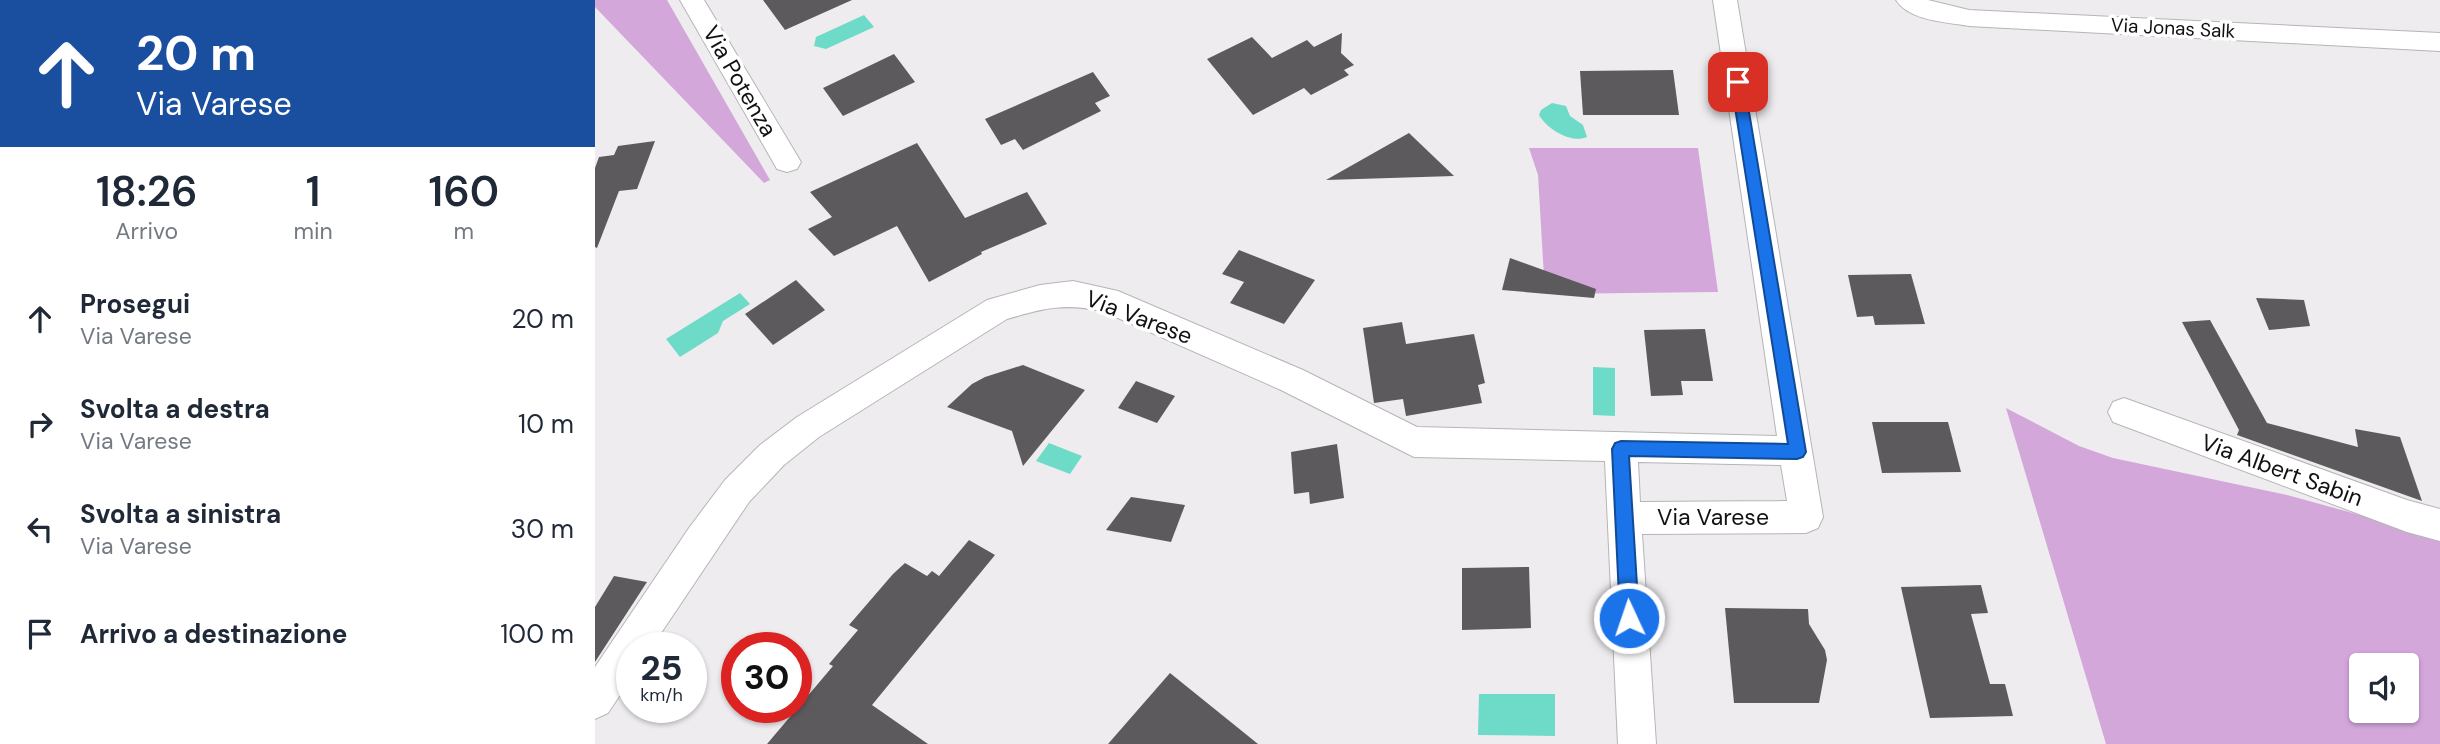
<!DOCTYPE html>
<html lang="it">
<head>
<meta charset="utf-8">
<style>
  :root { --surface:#fff; --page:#f6f6f7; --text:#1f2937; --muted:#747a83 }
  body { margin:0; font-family:"DM Sans",sans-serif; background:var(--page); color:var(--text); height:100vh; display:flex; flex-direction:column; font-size:26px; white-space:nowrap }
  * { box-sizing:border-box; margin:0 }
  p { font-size:23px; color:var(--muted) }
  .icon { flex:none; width:38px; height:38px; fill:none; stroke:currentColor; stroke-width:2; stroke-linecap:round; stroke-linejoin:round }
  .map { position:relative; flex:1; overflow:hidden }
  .panel { display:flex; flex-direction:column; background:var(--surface); width:595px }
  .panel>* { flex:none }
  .hud { background:#1a4fa0; color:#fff; overflow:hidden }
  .tools { position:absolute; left:1754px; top:653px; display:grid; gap:14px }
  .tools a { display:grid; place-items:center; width:70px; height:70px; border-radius:7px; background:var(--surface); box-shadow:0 2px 5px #0004; font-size:35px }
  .speed { position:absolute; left:21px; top:632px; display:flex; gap:14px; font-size:35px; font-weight:700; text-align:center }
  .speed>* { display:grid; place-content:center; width:91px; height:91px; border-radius:50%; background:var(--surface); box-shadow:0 2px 5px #0004; line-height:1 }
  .speed small { font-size:18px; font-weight:400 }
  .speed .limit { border:10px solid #d22; background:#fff; color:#111 }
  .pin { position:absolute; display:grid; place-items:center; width:60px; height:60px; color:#fff; margin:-30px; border-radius:14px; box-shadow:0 4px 10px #0006 }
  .me { position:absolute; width:77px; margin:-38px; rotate:357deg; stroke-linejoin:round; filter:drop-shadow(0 0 5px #0008) }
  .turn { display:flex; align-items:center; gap:24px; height:147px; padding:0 21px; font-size:32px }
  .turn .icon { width:91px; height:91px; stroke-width:2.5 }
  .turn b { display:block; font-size:49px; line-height:60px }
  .eta { display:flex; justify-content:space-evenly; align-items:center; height:119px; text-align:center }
  .eta b { font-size:42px; font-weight:600; line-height:49px }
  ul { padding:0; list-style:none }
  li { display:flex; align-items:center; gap:21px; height:105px; padding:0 21px }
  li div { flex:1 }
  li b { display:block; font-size:26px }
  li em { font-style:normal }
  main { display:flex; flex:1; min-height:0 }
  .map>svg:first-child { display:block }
  .green { fill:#d4a7db; fill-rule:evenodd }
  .water { fill:#6ddbc7 }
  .building { fill:#5c5a5d }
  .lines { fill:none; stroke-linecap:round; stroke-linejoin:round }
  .minor-casing { stroke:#b6b4b7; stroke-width:2 }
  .minor { fill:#fff; fill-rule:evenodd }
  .route { fill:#1a73e8; stroke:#114b97; stroke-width:2 }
  .labels { text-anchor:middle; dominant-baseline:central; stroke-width:7; stroke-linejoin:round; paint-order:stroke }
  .far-street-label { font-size:19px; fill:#121112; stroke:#fff }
  .street-label { font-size:23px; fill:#121112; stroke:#fff }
</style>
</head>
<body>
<main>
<section class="panel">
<div class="hud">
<div class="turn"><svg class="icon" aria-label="ahead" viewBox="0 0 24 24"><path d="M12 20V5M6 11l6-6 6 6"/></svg><div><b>20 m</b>Via Varese</div></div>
</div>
<div class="eta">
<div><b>18:26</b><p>Arrivo</p></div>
<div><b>1</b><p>min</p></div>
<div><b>160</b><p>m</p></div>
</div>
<ul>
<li><svg class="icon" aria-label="ahead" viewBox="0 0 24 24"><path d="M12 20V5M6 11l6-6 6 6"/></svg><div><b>Prosegui</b><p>Via Varese</p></div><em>20 m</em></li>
<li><svg class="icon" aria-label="right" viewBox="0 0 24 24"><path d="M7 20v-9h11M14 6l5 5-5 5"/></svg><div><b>Svolta a destra</b><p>Via Varese</p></div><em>10 m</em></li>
<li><svg class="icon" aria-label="left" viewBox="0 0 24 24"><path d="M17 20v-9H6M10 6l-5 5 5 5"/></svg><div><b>Svolta a sinistra</b><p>Via Varese</p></div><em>30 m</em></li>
<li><svg class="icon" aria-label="arrive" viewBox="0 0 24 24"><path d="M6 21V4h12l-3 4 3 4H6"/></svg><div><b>Arrivo a destinazione</b></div><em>100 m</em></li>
</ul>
</section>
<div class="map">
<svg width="1845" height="744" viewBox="0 0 1845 744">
  <rect width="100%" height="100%" fill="#eeecef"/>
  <!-- green -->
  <g class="green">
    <path d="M0,0H72L175,180L169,183L0,7Z"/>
    <path d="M934,148H1103L1123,292L950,294L943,175Z"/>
    <path d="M1411,408L1484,446L1518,458L1692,495L1845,537V744H1511ZM1766,665H1811V710H1766Z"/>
  </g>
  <!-- water -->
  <g class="water">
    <path d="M269,15L279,27L231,49L219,46L221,37Z"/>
    <path d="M957,103L971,106L975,116L988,125L992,137C976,144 952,129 944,115L946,110Z"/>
    <path d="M145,293L155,304L128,321L123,333L85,357L71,339Z"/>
    <path d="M998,367L1020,368V416L998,415Z"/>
    <path d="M454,443L487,456L475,474L441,461Z"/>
    <path d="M884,694H960V736L883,735Z"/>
  </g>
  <!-- building -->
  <g class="building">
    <path d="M168,0H257L190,30Z"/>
    <path d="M747,33L746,53L759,65L749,70L754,75L716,95L709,88L658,115L612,59L657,37L677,58L712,40L719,47Z"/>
    <path d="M299,54L320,82L248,116L228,88Z"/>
    <path d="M1078,70L1084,115H988L985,71Z"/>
    <path d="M498,72L515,96L500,103L506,111L428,150L420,139L406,145L390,119Z"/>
    <path d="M814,133L859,176L731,180Z"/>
    <path d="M60,141L42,189L24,191L2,248L0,247V168L4,157L19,155L23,146Z"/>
    <path d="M322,143L370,218L432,192L452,224L386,252L387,254L334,282L302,226L239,256L213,229L237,217L215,192Z"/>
    <path d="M644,250L720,280L689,324L635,303L649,282L627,274Z"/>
    <path d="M915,258L1001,289L999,298L907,290Z"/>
    <path d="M1316,274L1330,324L1280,325L1278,316L1262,317L1253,275Z"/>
    <path d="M201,280L230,310L178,345L150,314Z"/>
    <path d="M1661,298L1709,300L1715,326L1674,330Z"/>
    <path d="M1615,320L1672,423L1763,447L1760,429L1805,437L1827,501L1642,435L1644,430L1587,322Z"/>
    <path d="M807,322L811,344L879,334L890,383L883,385L887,403L811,416L808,399L779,403L768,328Z"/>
    <path d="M1110,329L1118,381H1086L1088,395L1056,396L1049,330Z"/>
    <path d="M428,365L490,390L428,466L417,431L352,407L377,384L390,377Z"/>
    <path d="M541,381L580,396L562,423L523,408Z"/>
    <path d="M1277,422H1353L1366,472L1287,473Z"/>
    <path d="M742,444L749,498L715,504L714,492L699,494L696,452Z"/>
    <path d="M536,497L590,505L576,542L511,530Z"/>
    <path d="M374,540L400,555L277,705L333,744H172L238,666L234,664L263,630L254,625L298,574L310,563L332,576L337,571L344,576Z"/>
    <path d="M934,567L936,628L867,630V568Z"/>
    <path d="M19,576L52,582L0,662V607Z"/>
    <path d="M1386,585L1393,613L1376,614L1395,684H1410L1418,716L1335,718L1306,587Z"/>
    <path d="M1130,608L1213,609L1214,624L1230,650L1232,660L1224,703H1139Z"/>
    <path d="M575,673L663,744H513Z"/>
  </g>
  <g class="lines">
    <!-- minor casing -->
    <g class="minor-casing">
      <g id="minor">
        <path d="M85,0H109L206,162L202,169L192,172L182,169Z"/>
        <path d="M1118,0H1142L1228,517L1223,528L1211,533L1047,534L1061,744H1023L1010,461L819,457L686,390L507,311C469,303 450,308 412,319L224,437L189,465L154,502L56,648H37V677L13,713L0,719V667L94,528L130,480L165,445L202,417L392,300L445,285L478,281L523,291L708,370L822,427L1182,436ZM1043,462L1186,465L1192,501L1045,502Z"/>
        <path d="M1301,0H1333L1374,10L1845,33V51L1374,26C1352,22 1314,21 1301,0Z"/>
        <path d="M1529,398L1812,500L1845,509V541L1812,532L1518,422L1513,412L1518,402Z"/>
      </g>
    </g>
    <!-- minor -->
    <use href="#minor" class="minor"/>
  </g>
  <!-- route -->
  <path class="route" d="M1143,77L1149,82L1211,452L1208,457L1202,459L1034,456L1044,618L1041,625L1034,627L1028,625L1025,618L1017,449L1020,443L1026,441L1193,444L1136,82Z"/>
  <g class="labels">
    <!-- far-street labels -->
    <g class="far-street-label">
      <text transform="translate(1578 28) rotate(3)">Via Jonas Salk</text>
    </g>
    <!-- street labels -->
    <g class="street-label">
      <text transform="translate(145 81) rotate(60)">Via Potenza</text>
      <text transform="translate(544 317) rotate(21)">Via Varese</text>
      <text transform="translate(1687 470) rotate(20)">Via Albert Sabin</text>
      <text x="1118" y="517">Via Varese</text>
    </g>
  </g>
</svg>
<div class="tools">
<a><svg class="icon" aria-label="sound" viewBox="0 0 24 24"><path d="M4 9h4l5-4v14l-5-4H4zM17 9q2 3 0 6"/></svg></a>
</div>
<div class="speed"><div>25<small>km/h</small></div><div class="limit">30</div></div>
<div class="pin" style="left:1143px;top:82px;background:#d93025"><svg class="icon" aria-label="arrive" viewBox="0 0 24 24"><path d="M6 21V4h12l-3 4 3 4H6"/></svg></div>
<svg class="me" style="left:1034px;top:618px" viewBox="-20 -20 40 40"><circle r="17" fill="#1a73e8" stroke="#fff" stroke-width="3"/><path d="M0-11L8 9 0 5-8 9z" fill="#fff"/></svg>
</div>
</main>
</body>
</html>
